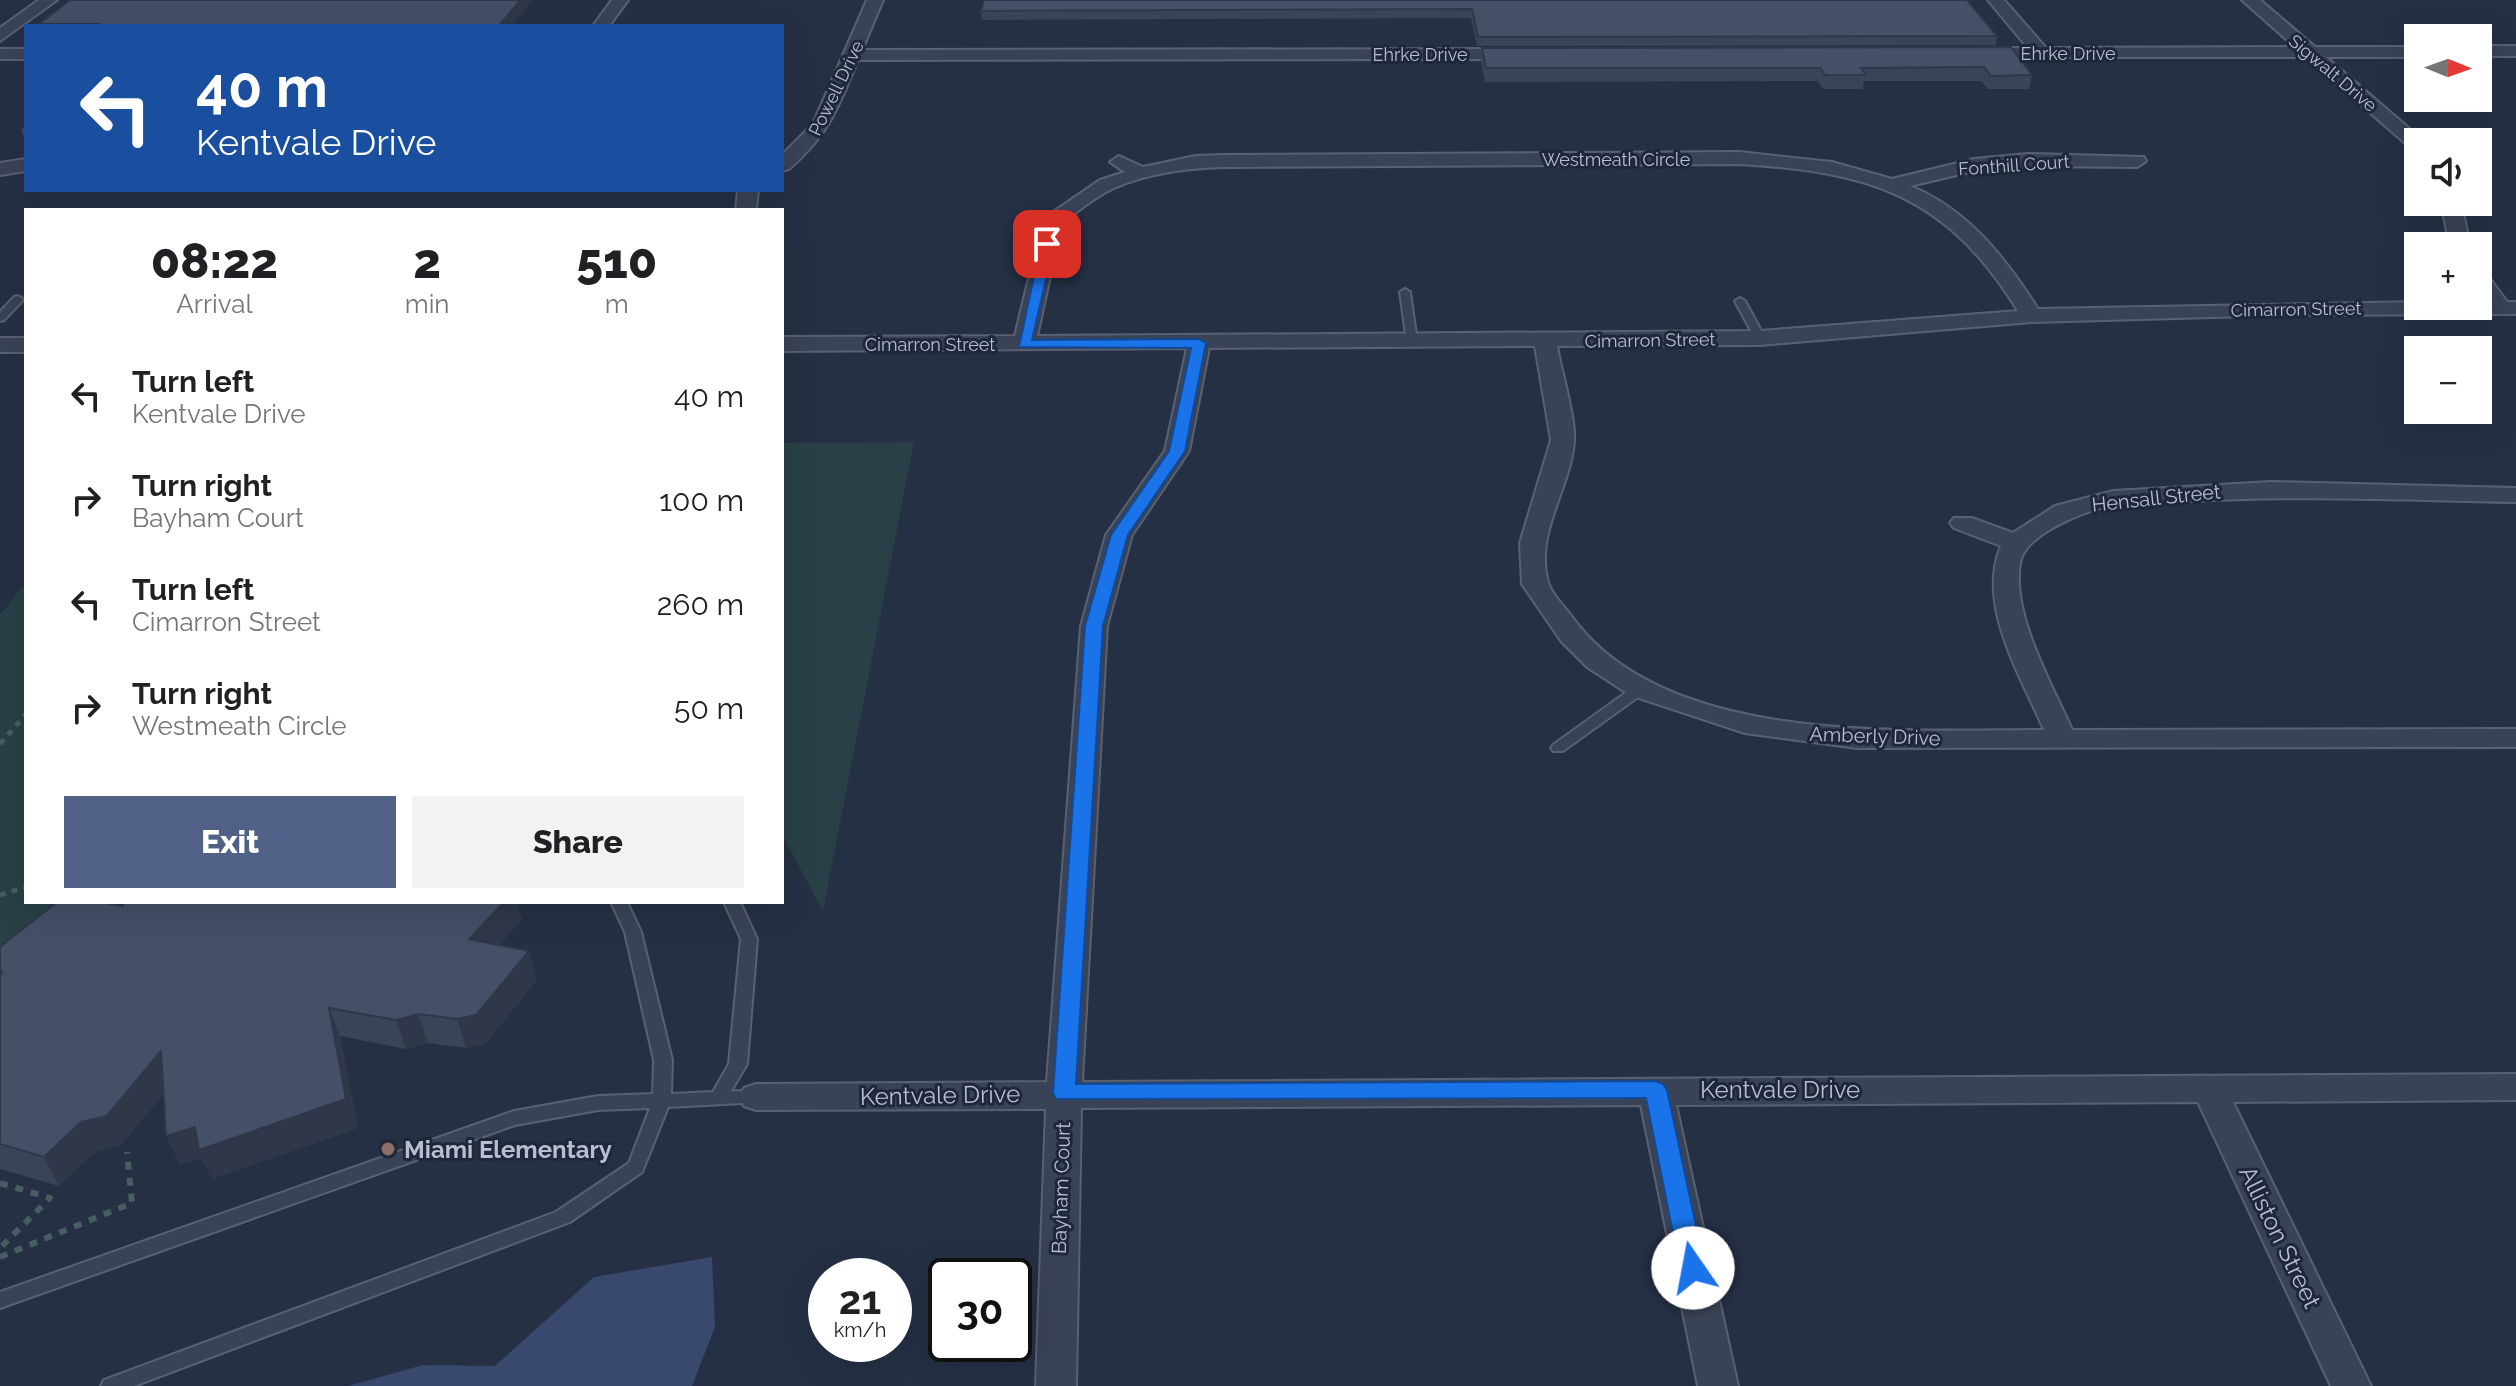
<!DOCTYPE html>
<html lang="en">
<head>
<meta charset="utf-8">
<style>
  :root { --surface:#fff; --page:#f2f2f2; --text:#202124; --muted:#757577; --accent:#516087 }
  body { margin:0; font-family:Raleway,sans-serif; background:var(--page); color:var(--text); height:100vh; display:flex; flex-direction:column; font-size:30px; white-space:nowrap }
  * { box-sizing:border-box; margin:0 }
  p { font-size:26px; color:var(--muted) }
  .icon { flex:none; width:44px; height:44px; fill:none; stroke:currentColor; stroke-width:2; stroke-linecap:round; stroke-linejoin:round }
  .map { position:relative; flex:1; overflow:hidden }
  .drawer { position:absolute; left:24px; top:208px; width:760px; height:696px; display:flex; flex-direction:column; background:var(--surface); border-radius:0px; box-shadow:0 8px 32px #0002 }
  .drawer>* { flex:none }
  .guide { position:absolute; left:24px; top:24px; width:760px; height:168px; border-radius:0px; box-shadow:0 8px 32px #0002; background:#1a4fa0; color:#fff; overflow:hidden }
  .needle { width:52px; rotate:91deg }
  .controls { position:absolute; left:2404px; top:24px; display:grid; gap:16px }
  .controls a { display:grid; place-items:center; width:88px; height:88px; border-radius:0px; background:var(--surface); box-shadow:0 8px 32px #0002; font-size:40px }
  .speed { position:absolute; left:808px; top:1258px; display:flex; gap:16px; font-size:40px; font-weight:700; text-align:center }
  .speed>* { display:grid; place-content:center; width:104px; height:104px; border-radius:50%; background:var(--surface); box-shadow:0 8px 32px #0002; line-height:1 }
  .speed small { font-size:20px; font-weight:400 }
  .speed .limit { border:4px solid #111; border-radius:12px; background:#fff; color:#111 }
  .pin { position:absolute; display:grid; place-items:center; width:68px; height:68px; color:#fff; margin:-34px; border-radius:16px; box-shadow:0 4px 12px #0006 }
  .me { position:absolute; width:88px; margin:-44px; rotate:348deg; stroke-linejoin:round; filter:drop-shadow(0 0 6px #0008) }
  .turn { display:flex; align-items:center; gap:28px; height:168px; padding:0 40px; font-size:36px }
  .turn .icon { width:104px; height:104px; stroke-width:2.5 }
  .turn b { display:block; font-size:56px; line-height:68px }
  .eta { display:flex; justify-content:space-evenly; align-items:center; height:136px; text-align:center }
  .eta b { font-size:48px; font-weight:800; line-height:56px }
  .action { display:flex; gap:16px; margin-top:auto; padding:16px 40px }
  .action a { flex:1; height:92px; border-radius:0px; background:var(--accent); color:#fff; font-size:32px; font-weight:800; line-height:92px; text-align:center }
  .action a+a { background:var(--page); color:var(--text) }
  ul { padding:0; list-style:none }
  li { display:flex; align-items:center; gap:24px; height:104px; padding:0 40px }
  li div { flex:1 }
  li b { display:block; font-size:30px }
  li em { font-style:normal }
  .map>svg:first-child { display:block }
  .green { fill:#284046 }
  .water { fill:#38496d }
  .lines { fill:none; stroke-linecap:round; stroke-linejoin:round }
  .lane-casing { stroke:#596072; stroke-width:4 }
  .street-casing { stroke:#596072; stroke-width:4 }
  .path-far1 { stroke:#465d62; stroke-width:5; stroke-dasharray:6 6; stroke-linecap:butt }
  .path { stroke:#465d62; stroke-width:6; stroke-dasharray:8 8; stroke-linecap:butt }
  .lane { fill:#3a4355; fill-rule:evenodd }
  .street { fill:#3a4355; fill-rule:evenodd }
  .wall { fill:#3a4459 }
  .shaded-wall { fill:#303749 }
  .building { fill:#444f68; stroke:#303749; stroke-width:2 }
  .route { fill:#1a73e8; stroke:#114b97; stroke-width:2 }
  .education-dot { fill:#8d6e63; stroke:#1f273a; stroke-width:3 }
  .labels { text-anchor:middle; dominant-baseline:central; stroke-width:6; stroke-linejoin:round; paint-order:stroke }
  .far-street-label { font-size:18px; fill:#b8bece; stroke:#1f273a }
  .street-label { font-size:20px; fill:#b8bece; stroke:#1f273a }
  .near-street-label { font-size:24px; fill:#b8bece; stroke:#1f273a }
  .near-poi-label { font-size:24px; font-weight:bold; fill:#b8bece; stroke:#1f273a; text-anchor:start }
</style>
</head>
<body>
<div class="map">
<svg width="2516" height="1386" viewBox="0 0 2516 1386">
  <rect width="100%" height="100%" fill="#253045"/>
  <!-- green -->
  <g class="green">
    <path d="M914,442L823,911L782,835V443Z"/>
    <path d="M26,582V902H69L73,908L0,973V615Z"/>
  </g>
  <!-- water -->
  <path class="water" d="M712,1257L715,1327L692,1386H348L423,1365L495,1366L594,1277Z"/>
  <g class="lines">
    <!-- lane casing -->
    <g class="lane-casing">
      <g id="lane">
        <path d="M1405,289L1410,292L1417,342L1412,345L1407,342L1400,292Z"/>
        <path d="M18,296L23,299L22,301L4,320L0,321V312L14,297Z"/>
        <path d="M1740,298L1745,301L1765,338L1764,340L1760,341L1755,338L1735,301Z"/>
        <path d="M1640,685L1645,686L1647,689L1645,692L1563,751H1553L1551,748L1553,745L1635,686Z"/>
        <path d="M611,902H627L641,932L672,1060L671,1094L713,1092L729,1064L741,939L724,902H740L757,939L747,1064L731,1091L761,1092L764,1097L761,1102L668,1107L642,1172L570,1222L134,1386H101L104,1380L556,1212L629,1163L650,1108L598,1110L515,1125L0,1308V1292L514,1111L598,1096L653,1094L654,1060L625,932Z"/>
      </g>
    </g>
    <!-- street casing -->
    <g class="street-casing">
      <g id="street">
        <path d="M39,0H57L0,41V28Z"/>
        <path d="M612,0H628L609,26H593Z"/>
        <path d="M867,0H883L862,50L1517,49L1525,54L1517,59L858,60C837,109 830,133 789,169L782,171V155L813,124Z"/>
        <path d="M1988,0H2004L2046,48L2295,47L2242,0H2260L2315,47H2418V57H2326L2425,142H2418V151L2412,149L2306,57H1973L1971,53L1979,48H2028Z"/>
        <rect x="2478" y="46" width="38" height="10"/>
        <rect x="0" y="49" width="26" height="10"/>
        <path d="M1739,152L1832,162L1892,179L1974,159L2028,154L2144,157L2146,161L2137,167L2028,166L1974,171L1910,186C1968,209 2006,259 2038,309L2418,302V306H2478V302H2486L2478,291V270L2485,272L2507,302H2516V314L2285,315L2032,322L1760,345L1557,346C1561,370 1576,419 1574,441C1571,488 1534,533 1548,582C1551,594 1565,607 1572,617C1665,746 1902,730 2044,730C2021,676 1976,605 2001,546L1954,528L1950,523L1954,518H1972L2013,533L2055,506L2113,491L2271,482L2516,488V502C2408,500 2301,495 2193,501C2167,502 2140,501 2114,505C2087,510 2025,533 2020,563C2011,614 2052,684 2072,730L2516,729V747L1857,748L1745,733L1630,695L1587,667L1562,642L1522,584L1520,543L1551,440L1535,346L1209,348L1189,451L1132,535L1107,626L1082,1082L2516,1074V1100L2233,1102L2371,1386H2331L2198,1102L1676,1105L1738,1386H1698L1641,1105L1081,1108L1076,1386H1036L1046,1109L756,1110L744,1106L738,1097L744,1088L756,1084L1047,1082L1081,626L1106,535L1165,451L1187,348L782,351V337L1015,336L1043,219L1100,180L1125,172L1110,162L1119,156L1143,167L1195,156L1224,155ZM1739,164C1870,172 1946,194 2018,311L1760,331L1037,336L1062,222C1079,211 1096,196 1114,188C1148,173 1188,168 1224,167Z"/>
        <path d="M26,159V171L0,175V163Z"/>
        <path d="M738,190H758L756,210H736Z"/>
        <path d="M2441,202H2461L2470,246H2450Z"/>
        <rect x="0" y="338" width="26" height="14"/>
      </g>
    </g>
    <!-- path-far1 -->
    <g class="path-far1">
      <path d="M0,744L26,714"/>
      <path d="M0,895L26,887"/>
    </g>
    <!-- path -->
    <g class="path">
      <path d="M0,1183L50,1198L0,1248"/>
      <path d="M0,1257L132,1203L127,1152"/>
    </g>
    <!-- lane -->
    <use href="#lane" class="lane"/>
    <!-- street -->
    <use href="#street" class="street"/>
  </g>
  <!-- wall -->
  <g class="wall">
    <path d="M532,0L512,26H39V24Z"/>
    <path d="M1967,0L1997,36L1996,45L1477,46L1471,18L982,20L981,11Z"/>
    <path d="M2011,47L2032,75L2029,89H1988L1981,81H1864L1863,89H1823L1818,81L1485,82L1481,62L1482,48Z"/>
    <path d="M26,125V143L21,130Z"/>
    <path d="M123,906L518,907L522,920L499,945L529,951L537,980L485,1044L466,1048L428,1043L406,1049L340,1036L358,1128L212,1179L202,1158L180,1165L164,1093L121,1145L96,1151L59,1186L0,1169V974Z"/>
  </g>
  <!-- shaded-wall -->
  <g class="shaded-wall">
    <path d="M520,0H532L512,26H499Z"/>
    <path d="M504,902H522L518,907L522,920L478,967L469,939Z"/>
    <path d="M529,951L537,980L485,1044L466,1048L457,1019Z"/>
    <path d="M329,1008L340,1036L358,1128L212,1179L202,1158L180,1165L166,1136L195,1127Z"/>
    <path d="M418,1014L428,1043L406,1049L396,1020Z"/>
    <path d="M161,1051L174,1080L121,1145L96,1151L59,1186L44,1157Z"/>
  </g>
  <!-- building -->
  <g class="building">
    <path d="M70,0H520L499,26H97L99,24H39Z"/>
    <path d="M984,0H1967L1997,36L1478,37L1472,9L981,11Z"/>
    <path d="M2011,47L2032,75L1991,76L1984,67L1861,68L1866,75H1825L1820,68H1486L1482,48Z"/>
    <path d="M57,902H101L123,906V902H504L469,939L529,951L476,1015L457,1019L418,1014L396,1020L329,1008L346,1099L199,1150L195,1127L166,1136L161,1051L107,1116L81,1122L44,1157L0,1144V974H2L0,968V947Z"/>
  </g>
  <!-- route -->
  <path class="route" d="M1047,240L1054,244L1032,340L1199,339L1206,343L1185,451L1128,535L1103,626L1076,1084L1655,1081L1663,1084L1667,1090L1705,1268L1702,1275L1693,1278L1684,1275L1680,1268L1646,1098L1056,1099L1053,1093L1085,626L1111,535L1169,451L1191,348L1019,347L1041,244Z"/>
  <!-- markers -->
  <circle class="education-dot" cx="388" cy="1149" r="8"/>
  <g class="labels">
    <!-- far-street labels -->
    <g class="far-street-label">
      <text x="2068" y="53">Ehrke Drive</text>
      <text x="1420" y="54">Ehrke Drive</text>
      <text transform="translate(2333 73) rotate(40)">Sigwalt Drive</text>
      <text transform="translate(836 88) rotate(-64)">Powell Drive</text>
      <text x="1616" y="159">Westmeath Circle</text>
      <text transform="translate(2014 165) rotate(-4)">Fonthill Court</text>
      <text transform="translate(2296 309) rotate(-1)">Cimarron Street</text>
      <text transform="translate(1650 340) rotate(-1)">Cimarron Street</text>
      <text x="930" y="344">Cimarron Street</text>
    </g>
    <!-- street labels -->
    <g class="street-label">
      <text transform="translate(2156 498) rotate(-6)">Hensall Street</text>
      <text transform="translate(1875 736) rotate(2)">Amberly Drive</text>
      <text transform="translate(1061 1188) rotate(-88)">Bayham Court</text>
    </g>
    <!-- near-street labels -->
    <g class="near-street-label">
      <text x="1780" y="1089">Kentvale Drive</text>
      <text transform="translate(940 1095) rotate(-1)">Kentvale Drive</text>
      <text transform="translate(2280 1237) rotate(64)">Alliston Street</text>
    </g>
    <!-- near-poi labels -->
    <g class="near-poi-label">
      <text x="404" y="1149">Miami Elementary</text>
    </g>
  </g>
</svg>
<div class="controls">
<a><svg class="needle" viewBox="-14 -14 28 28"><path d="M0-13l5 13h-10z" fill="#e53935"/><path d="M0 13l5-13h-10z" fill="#757577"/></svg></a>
<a><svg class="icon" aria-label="sound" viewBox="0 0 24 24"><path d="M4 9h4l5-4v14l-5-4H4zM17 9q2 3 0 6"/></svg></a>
<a>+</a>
<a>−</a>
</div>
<div class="speed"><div>21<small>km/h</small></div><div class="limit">30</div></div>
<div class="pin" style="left:1047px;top:244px;background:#d93025"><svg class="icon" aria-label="arrive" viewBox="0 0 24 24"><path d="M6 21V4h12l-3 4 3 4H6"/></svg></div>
<svg class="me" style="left:1693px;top:1268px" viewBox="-20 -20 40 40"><circle r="19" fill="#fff"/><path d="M0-13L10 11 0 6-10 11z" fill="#1a73e8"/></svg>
<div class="guide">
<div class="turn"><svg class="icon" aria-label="left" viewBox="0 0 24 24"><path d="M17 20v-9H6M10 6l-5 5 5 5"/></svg><div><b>40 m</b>Kentvale Drive</div></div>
</div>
<section class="drawer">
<div class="eta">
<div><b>08:22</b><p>Arrival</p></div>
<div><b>2</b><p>min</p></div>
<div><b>510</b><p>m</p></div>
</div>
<ul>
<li><svg class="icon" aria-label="left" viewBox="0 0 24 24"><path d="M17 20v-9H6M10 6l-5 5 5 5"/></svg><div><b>Turn left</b><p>Kentvale Drive</p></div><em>40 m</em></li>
<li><svg class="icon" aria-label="right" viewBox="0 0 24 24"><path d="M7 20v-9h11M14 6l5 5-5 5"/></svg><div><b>Turn right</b><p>Bayham Court</p></div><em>100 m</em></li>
<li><svg class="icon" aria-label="left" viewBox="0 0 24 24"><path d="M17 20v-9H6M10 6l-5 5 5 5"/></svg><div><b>Turn left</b><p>Cimarron Street</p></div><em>260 m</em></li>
<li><svg class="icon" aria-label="right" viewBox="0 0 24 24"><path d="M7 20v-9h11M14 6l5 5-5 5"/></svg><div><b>Turn right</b><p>Westmeath Circle</p></div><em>50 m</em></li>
</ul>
<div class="action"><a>Exit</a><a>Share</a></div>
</section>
</div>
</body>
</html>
